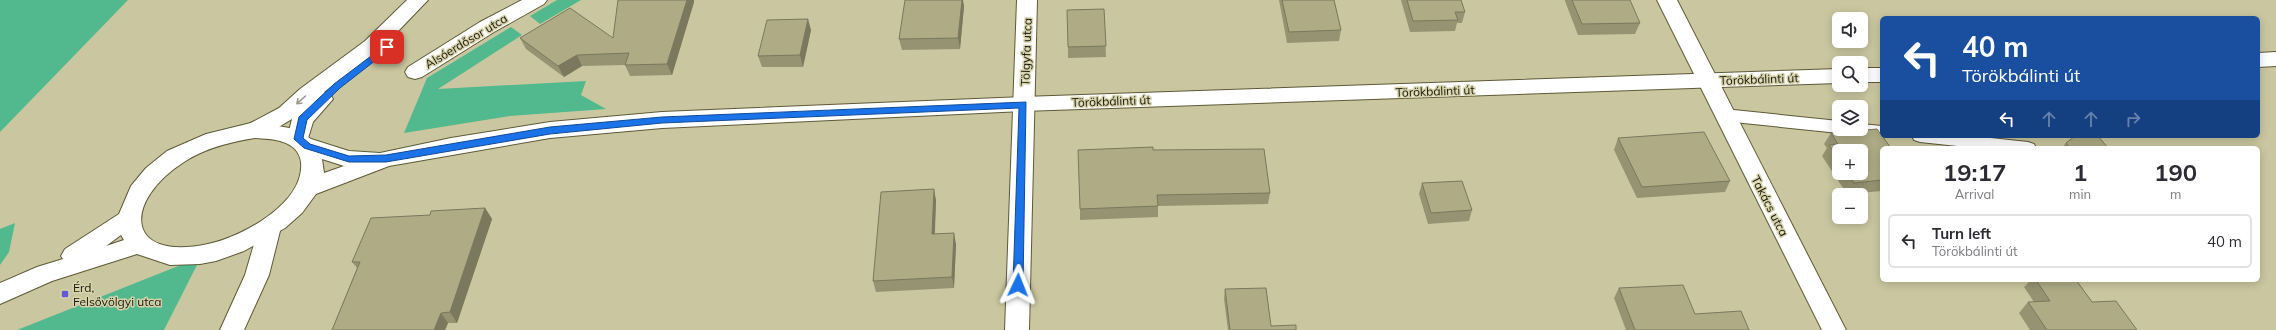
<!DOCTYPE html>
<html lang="en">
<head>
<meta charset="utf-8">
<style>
  :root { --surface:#fff; --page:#f2f2f3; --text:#2b2b33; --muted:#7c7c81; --line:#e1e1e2 }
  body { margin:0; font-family:Mulish,sans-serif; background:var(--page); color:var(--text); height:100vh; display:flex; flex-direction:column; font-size:15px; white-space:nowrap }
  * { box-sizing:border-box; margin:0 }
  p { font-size:13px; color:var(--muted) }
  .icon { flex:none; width:22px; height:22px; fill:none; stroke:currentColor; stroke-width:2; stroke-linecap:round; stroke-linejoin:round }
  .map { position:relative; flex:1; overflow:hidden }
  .drawer { position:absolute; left:1880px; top:146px; width:380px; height:136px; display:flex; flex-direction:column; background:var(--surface); border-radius:6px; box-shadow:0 2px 10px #0003 }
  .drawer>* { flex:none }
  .hud { position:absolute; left:1880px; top:16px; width:380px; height:122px; border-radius:6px; box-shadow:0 2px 10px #0003; background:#1a4fa0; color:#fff; overflow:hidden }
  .controls { position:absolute; left:1832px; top:12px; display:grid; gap:8px }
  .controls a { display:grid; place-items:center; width:36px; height:36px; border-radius:6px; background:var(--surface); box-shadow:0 2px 10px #0003; font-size:20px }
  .pin { position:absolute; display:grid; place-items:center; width:34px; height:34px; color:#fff; margin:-17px; border-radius:8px; box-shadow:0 2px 6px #0006 }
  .me { position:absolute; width:44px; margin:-22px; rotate:2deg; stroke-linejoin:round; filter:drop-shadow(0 0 3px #0008) }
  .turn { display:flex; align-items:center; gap:14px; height:84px; padding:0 16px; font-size:18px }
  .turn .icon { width:52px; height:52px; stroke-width:2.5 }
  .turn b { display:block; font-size:28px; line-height:34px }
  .lanes { display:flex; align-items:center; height:38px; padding:0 16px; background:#0003; justify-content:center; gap:20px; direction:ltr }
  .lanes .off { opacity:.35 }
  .eta { display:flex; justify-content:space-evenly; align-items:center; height:68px; text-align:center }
  .eta b { font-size:24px; font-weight:700; line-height:28px }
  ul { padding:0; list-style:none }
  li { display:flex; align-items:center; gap:12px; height:54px; margin:0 8px 6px; padding:0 8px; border:2px solid var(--line); border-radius:6px }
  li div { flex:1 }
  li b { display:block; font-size:15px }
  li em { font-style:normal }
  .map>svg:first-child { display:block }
  .green { fill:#51b98d }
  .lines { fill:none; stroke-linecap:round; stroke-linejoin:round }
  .service-casing { stroke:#5d5936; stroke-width:2 }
  .minor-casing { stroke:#5d5936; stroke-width:2 }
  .secondary-casing { stroke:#5d5936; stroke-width:2 }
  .service { fill:#fff; fill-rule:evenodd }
  .minor { fill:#fff; fill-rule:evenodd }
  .secondary { fill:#fff; fill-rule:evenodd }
  .wall { fill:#969372; fill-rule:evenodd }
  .shaded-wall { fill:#7a785d }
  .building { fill:#aeab85; stroke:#7a785d }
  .oneway { stroke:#989790 }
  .route { fill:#1a73e8; stroke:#114b97 }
  .poi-dot { fill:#665ad4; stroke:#d7d3ac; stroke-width:1.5 }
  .labels { text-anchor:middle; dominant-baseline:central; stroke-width:3; stroke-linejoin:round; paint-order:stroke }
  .street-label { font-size:12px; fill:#191709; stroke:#d7d3ac }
  .poi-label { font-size:12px; fill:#191709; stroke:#d7d3ac; text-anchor:start }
</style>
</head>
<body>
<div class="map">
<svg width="2276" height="330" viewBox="0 0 2276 330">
  <rect width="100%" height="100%" fill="#cac7a0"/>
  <!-- green -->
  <g class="green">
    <path d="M0,0H128L0,132Z"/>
    <path d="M557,0H581L540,24L530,16Z"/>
    <path d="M511,27L522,35L438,89L586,81L581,95L606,109L510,116L404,133L427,78Z"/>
    <path d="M15,223L9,252L0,265V229Z"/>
    <path d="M201,257L164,330H17Z"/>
  </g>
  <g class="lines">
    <!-- service casing -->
    <g class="service-casing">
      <g id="service">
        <path d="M1724,109L1839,121V129H1846L1839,133L1724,121L1719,119L1716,115L1719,111Z"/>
        <path d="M1861,124L1882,126V136H1888L1882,138L1850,133L1848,129H1861Z"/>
        <path d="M1912,136H1972L2028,142L2034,144L2036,148H1976L1920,142L1914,140Z"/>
      </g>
    </g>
    <!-- minor casing -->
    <g class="minor-casing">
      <g id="minor">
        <path d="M407,0H428L379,51L324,92L330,94L333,99L313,122L306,145L298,147L290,145L287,139L292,119C279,126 263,140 247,135L244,130L247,125L279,108L300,89L365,41Z"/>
        <path d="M522,0H547L544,4L494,32L422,77L415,79L408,77L405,72L408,67L480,22Z"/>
        <path d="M1017,0H1037L1029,330H1005Z"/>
        <path d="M1657,0H1677L1846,330H1822Z"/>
        <path d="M270,218L278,221L281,227L269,275L244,330H220L245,275L259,227L262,221Z"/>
      </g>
    </g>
    <!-- secondary casing -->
    <g class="secondary-casing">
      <g id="secondary">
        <path d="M2276,52V66L2258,67V53Z"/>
        <rect x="1861" y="68" width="21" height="14"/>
        <path d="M1839,69V83L1023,111L662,128L550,138L389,166L316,194L302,213L285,228L244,251L216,261L200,264L170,265L137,254L52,281L0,304V283L37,267L63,259L61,256L65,249L119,214L131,186L146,168L167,151L206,134L255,122L295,129L311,139L349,151L380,153L451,138L550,122L662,112L1023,97ZM255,138C273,139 298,140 301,162C305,203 242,237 208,244C124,262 123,201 184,162C205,148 230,142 255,138ZM322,159L344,166L324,173ZM121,235L124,240L106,246Z"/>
      </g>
    </g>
    <!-- service -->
    <use href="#service" class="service"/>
    <!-- minor -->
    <use href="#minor" class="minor"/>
    <!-- secondary -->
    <use href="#secondary" class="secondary"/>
  </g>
  <!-- wall -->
  <g class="wall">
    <path d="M618,0H694V2L672,75L630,76L625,65L582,66L564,77L526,49L520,38H613Z"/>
    <path d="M1279,0H1334L1341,30L1339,41L1287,43Z"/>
    <path d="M1401,0H1461L1465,12L1462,23H1457L1455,31L1410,32Z"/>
    <path d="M1565,0H1572L1640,23L1635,34L1578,35L1565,1Z"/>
    <path d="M964,6L960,49L902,50L899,39Z"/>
    <path d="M1104,9L1106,57L1068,58V47Z"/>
    <path d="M811,30L803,67H762L758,56Z"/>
    <path d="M1831,133L1882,148V191L1847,194L1822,156L1827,148L1824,144ZM1839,151L1861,173H1839Z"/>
    <path d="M1618,138L1730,181L1725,192L1637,198L1614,150Z"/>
    <path d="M2066,143L2108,148H2062Z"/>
    <path d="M1153,150L1270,193L1268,204L1158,206V217L1080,220V209Z"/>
    <path d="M1422,183L1472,210L1469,221L1428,224L1419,194Z"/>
    <path d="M936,200L935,234L956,244L954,288L876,292L873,281Z"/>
    <path d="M485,208L492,219L457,323H448L445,330H332L357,268L352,262L430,215Z"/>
    <path d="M2031,280H2076L2092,302L2137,330H2030L2019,313L2028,302H2034L2024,287Z"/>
    <path d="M1619,288L1695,314L1749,330H1626L1614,298Z"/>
    <path d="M1225,289L1271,326L1296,330H1228L1224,299Z"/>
  </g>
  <!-- shaded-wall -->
  <g class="shaded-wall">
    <path d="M687,0H694V2L672,75L667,64Z"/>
    <path d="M962,0H963L964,6L960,49L958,38Z"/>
    <path d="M808,19L811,30L803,67L800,55Z"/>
    <path d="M577,55L582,66L564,77L558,66Z"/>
    <path d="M934,189L936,200L934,245L932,234Z"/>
    <path d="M485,208L492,219L457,323L450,312Z"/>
    <path d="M954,233L956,244L954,288L952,277Z"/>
    <path d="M441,313L448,323L445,330H434Z"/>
  </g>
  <!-- building -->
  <g class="building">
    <path d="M618,0H687L667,64L625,65L629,53L577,55L558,66L520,38L570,8L613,38Z"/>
    <path d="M905,0H962L958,38L899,39Z"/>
    <path d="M1282,0H1334L1341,30L1289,32Z"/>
    <path d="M1407,0H1461L1465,12H1455L1458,20L1413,21Z"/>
    <path d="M1572,0H1630L1640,23L1582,24Z"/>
    <path d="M1104,9L1106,46L1068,47L1067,10Z"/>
    <path d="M808,19L800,55L758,56L767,20Z"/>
    <path d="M1877,129L1891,148H1882V180L1854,183L1847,173H1861V151H1839V160L1829,145L1838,144L1831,133Z"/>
    <path d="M1704,132L1730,181L1642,187L1618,138Z"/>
    <path d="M2075,136H2098L2108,148H2070L2066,143Z"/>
    <path d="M1153,147V150L1264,149L1270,193L1157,195L1158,206L1080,209L1078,150Z"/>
    <path d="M1462,181L1472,210L1431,213L1422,183Z"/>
    <path d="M934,189L932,234L954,233L952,277L873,281L881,192Z"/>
    <path d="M485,208L450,312L441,313L434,330H332L360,262H352L371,218L430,215L431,211Z"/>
    <path d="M2036,280H2076L2092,302L2116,301L2137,330H2047L2028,302L2050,301Z"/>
    <path d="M1683,285L1695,314L1741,311L1749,330H1635L1619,288Z"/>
    <path d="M1266,288L1271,326L1296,325V330H1230L1225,289Z"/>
  </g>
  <!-- one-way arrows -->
  <defs><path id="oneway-shaft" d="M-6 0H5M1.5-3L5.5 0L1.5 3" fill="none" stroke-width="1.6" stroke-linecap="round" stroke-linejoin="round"/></defs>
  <use class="oneway" href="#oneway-shaft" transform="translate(301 100) rotate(138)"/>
  <!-- route -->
  <path class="route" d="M387,44L391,47L390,49L340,88L307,120L303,138L310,144L349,156L386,155L550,127L662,117L1026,102L1023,285L1018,289L1013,285L1019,108L662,123L550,134L386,162H349L304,148L294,139L299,117L334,84Z"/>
  <!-- markers -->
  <rect class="poi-dot" x="61" y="290" width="8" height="8" rx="2"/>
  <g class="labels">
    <!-- street labels -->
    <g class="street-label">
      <text transform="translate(466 41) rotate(-31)">Alsóerdősor utca</text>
      <text transform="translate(1026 52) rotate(-88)">Tölgyfa utca</text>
      <text transform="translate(1759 79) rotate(-2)">Törökbálinti út</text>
      <text transform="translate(1435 91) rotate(-2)">Törökbálinti út</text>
      <text transform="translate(1111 101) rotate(-2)">Törökbálinti út</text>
      <text transform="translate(1770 206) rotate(63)">Takács utca</text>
    </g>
    <!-- poi labels -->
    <g class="poi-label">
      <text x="73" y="287">Érd,<tspan x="73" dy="14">Felsővölgyi utca</tspan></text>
    </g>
  </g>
</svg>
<div class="controls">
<a><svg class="icon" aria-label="sound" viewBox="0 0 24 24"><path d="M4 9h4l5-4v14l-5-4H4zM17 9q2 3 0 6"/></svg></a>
<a><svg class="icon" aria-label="search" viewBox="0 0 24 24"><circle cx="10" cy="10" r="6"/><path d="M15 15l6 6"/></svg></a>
<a><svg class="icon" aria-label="layers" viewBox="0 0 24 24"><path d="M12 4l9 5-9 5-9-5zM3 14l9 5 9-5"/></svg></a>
<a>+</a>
<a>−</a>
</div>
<div class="pin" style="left:387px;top:47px;background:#d93025"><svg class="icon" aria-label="arrive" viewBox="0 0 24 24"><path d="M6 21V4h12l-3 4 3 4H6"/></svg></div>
<svg class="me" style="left:1018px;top:285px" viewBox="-20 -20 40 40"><path d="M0-17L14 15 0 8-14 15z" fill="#1a73e8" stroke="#fff" stroke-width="4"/></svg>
<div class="hud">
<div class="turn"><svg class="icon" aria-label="left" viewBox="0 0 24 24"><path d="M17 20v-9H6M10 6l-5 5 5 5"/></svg><div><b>40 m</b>Törökbálinti út</div></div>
<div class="lanes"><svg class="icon" aria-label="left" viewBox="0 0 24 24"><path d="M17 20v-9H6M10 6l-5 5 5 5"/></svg><svg class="icon off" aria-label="ahead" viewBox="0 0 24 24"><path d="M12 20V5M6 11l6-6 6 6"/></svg><svg class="icon off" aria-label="ahead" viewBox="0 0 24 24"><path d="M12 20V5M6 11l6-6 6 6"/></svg><svg class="icon off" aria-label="right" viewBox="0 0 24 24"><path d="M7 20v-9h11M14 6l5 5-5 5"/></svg></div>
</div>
<section class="drawer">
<div class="eta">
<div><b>19:17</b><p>Arrival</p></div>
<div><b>1</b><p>min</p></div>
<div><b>190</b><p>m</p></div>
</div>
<ul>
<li><svg class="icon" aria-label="left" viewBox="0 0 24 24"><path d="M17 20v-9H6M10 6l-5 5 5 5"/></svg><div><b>Turn left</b><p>Törökbálinti út</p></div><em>40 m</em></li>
</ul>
</section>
</div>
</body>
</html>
